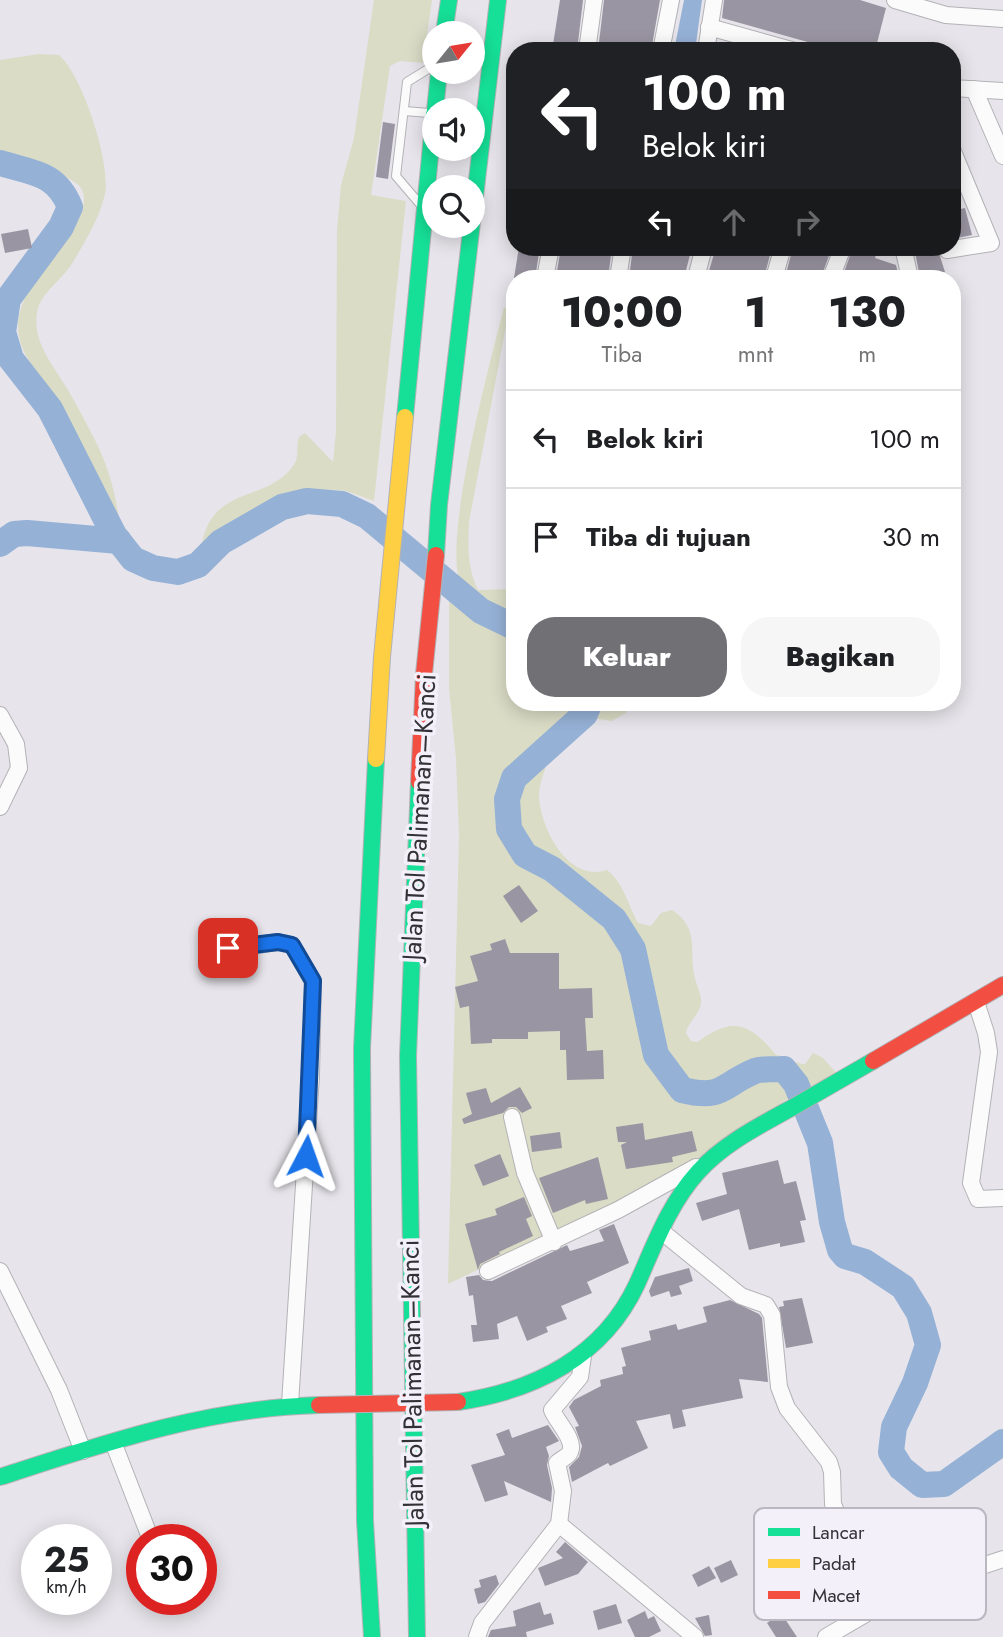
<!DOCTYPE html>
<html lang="id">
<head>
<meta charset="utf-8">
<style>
  :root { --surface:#fff; --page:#f6f6f6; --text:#202124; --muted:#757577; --line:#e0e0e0; --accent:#717075 }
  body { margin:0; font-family:Jost,sans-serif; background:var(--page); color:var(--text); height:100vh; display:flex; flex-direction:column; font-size:26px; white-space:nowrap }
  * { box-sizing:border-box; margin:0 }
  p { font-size:23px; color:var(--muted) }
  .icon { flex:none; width:38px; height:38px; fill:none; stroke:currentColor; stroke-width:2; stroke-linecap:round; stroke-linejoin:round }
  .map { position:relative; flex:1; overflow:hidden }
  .side { position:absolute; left:506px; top:270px; width:455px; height:441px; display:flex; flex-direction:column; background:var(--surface); border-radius:28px; box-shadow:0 4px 18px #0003 }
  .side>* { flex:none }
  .top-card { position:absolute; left:506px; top:42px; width:455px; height:214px; border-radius:28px; box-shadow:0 4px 18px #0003; background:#202124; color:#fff; overflow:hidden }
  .needle { width:46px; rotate:60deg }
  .fabs { position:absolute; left:422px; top:21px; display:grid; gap:14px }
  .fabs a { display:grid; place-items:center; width:63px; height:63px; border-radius:50%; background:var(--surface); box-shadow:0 4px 18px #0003; font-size:35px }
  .speed { position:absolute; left:21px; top:1524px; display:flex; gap:14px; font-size:35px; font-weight:700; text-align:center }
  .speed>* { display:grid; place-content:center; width:91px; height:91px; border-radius:50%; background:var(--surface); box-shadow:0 4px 18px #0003; line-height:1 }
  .speed small { font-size:18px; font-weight:400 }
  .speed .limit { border:10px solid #d22; background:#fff; color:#111 }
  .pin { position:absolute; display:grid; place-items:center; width:60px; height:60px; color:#fff; margin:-30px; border-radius:14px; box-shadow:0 4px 10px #0006 }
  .me { position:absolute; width:77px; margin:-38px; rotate:4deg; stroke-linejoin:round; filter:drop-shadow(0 0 5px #0008) }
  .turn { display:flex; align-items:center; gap:24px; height:147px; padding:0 21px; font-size:32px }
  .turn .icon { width:91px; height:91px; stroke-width:2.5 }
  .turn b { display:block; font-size:49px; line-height:60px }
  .lanes { display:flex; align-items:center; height:66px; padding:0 21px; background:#0003; justify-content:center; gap:35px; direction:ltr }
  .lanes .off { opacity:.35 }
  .eta { display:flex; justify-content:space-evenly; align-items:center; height:119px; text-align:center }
  .eta b { font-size:42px; font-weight:800; line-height:49px }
  .cta { display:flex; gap:14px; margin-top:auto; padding:14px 21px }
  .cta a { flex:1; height:80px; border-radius:28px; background:var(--accent); color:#fff; font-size:28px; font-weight:800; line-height:80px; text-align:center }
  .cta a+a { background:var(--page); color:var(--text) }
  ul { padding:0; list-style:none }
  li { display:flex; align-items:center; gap:21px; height:98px; padding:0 21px; border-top:2px solid var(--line) }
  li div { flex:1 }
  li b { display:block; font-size:26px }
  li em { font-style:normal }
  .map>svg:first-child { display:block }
  .green { fill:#dadcc6 }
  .water { fill:#95b1d6 }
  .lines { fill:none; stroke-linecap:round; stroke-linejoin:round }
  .river { stroke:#95b1d6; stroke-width:26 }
  .building { fill:#9a95a2 }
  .lane-casing { stroke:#b3b2b6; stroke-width:10 }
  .street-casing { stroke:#b3b2b6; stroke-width:18 }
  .fast-casing { stroke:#b3b2b6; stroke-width:18 }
  .slow-casing { stroke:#b3b2b6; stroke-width:18 }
  .jam-casing { stroke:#b3b2b6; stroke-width:18 }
  .lane { stroke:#fbfbfc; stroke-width:8 }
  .street { stroke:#fbfbfc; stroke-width:16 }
  .fast { stroke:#16e098; stroke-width:16 }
  .slow { stroke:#ffcf43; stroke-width:16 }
  .jam { stroke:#f24e42; stroke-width:16 }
  .jam-bridge-casing { stroke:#b3b2b6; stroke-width:18; stroke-linecap:butt }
  .jam-bridge { stroke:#f24e42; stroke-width:16 }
  .route-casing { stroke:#114b97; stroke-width:18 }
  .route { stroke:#1a73e8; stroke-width:12 }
  .labels { text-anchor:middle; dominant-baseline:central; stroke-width:7; stroke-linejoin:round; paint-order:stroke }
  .street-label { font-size:26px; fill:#323135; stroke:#f3f0fa }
  .key { fill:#f3f0fa; stroke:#b9b7bf; stroke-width:2 }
  .key-label { font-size:19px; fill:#323135 }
</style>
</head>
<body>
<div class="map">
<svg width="1003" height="1637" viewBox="0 0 1003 1637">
  <rect width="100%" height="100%" fill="#e7e5eb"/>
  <!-- green -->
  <g class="green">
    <path d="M374,0H432L423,63L400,61L390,66L371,195L406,201L374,501C363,497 350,491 338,490C286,486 238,518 201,550C209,482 269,505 295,463C299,455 296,445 299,437L305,433L333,462L336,431L337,229L341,185L354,138Z"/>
    <path d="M39,54L59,55C83,76 111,164 105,194C100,217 85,242 73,262C63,280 40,292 37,313C32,343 55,367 68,390C78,407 87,425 96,442C108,466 115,492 119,518C97,478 76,437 53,397C39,373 19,356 18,326C18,314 23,301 28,291C39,268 107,206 76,183C55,168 24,165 0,158V60Z"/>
    <path d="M504,307L509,310L469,522C468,547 467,567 478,590L514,589V619C498,611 476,604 464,590C436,558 493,352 504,307Z"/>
    <path d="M449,599L477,616L514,634V702H583L579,710L508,774L500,798L503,831L520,860L548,875L609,923L626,951L650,1058L678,1096L707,1103L735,1091L759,1077L781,1076L790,1087L792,1096L674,1176L448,1284L459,835L456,759L449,688Z"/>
    <path d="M597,702H630L626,713L612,721L591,718Z"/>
    <path d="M549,757C546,768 539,783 539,795C540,828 568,883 607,870C624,883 628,905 638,923L651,926L661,913L672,910C701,929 688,950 695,978C697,987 702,995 701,1004C699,1015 688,1022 686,1033L691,1041L698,1042C732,1016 750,1023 776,1055C787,1056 795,1064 805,1064L813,1053L823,1058L840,1077L808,1087L787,1063L755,1064L705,1089L686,1084L662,1052L639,946L619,914L556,864L530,850L516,827L513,800L520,781Z"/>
  </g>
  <!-- water -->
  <path class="water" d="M684,0H702L695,51H674Z"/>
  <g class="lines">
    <!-- river -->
    <g class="river">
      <path d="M0,163C32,173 56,172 70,207L61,227L8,299L3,332L11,359L50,409L114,535L133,559L153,568L178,572L198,565L221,542L282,507L307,501L342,504L367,516L481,611L514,627"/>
      <path d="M0,544L14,534L27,533L119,541"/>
      <path d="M590,702L585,714L514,778L507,799L509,829L525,855L552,869L614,919L633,949L656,1055L682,1090C724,1100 721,1085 755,1071C763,1068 775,1070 784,1069L796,1084L820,1143L832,1222L840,1250L845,1256L865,1262L903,1287L919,1313L928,1345L915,1383L894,1427L891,1452L901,1468L922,1485L944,1484L1003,1442"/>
    </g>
  </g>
  <!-- building -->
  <g class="building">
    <path d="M560,0H583L577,51H552Z"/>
    <path d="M604,0H660L651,51H598Z"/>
    <path d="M724,0H860L886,8L875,51H840L722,18Z"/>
    <path d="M383,122L395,124L388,179L376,177Z"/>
    <path d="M965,208L972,235L952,239V211Z"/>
    <path d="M28,229L32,248L5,253L1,234Z"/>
    <path d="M519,247H540L535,278H514Z"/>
    <path d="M561,247H612L608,278H556Z"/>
    <path d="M633,247H692L684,278H629Z"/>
    <path d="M716,247H772L764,278H707Z"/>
    <path d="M793,247H832L821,278L810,275L809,278H785Z"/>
    <path d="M853,247H878L875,258L896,265L899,278H880L869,275L868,278H842Z"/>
    <path d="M914,247H937L945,272L920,277Z"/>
    <path d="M519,885L538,911L521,923L503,896Z"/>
    <path d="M505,939L510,953H559V989L592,988L593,1018H585L587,1051L603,1050L604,1079L567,1080L566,1050H560V1031L528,1032V1039H492V1043L471,1044L469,1006L460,1008L455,987L478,981L470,956L492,950L490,944Z"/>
    <path d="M520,1087L532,1108L522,1113L516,1107H509L503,1113L464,1124L462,1119L472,1114L466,1093L486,1088L491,1103Z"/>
    <path d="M643,1123L645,1140L692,1131L697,1151L672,1157L673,1162L626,1169L621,1145L627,1142H618L616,1127Z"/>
    <path d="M560,1132L562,1148L532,1152L530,1136Z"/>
    <path d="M500,1154L509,1176L483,1186L474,1165Z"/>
    <path d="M598,1157L608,1199L586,1204L585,1200L553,1213L539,1178Z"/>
    <path d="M778,1160L784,1184L796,1181L806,1220L800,1221L805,1242L780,1247V1243L749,1250L739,1209L702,1221L696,1203L727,1194L722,1173Z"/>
    <path d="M524,1197L532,1216L526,1219L533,1236L499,1252L500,1254L480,1264L478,1270L465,1224L497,1215L495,1209Z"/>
    <path d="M614,1224L629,1263L587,1282L592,1293L561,1306L567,1319L546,1327L548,1332L527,1341L517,1316L497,1324L499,1339L473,1342L471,1325H477L473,1295L469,1296L466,1277L479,1275L483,1280L492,1281L567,1245L570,1251L604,1241L599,1230Z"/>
    <path d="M689,1268L693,1281L679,1286L682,1294L671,1297L669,1291L651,1297L649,1291L655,1277Z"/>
    <path d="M802,1298L813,1343L786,1348L779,1307L784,1306L783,1301Z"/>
    <path d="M730,1300L759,1314L762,1318L768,1382L739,1379L743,1398L682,1410L686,1426L673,1429L670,1414L636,1421L648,1448L610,1466L608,1463L572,1482L569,1467L579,1457L582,1446L575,1427L579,1426L569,1407L574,1400L601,1386L600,1380L623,1374L622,1367L626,1366L621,1348L651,1340L649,1331L676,1324L678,1330L707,1322L703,1307Z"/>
    <path d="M548,1425L559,1441L546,1447L549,1456L547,1465L552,1488L551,1502L504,1481L508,1495L485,1502L471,1465L505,1455L496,1434L509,1429L512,1438Z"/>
    <path d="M565,1542L588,1562L578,1574L545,1586L538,1568L563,1558L556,1552Z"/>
    <path d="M731,1560L738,1575L721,1583L714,1568Z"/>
    <path d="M709,1566L716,1578L698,1587L692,1575Z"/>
    <path d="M496,1575L499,1584L485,1602L478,1604L474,1589L481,1587L479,1580Z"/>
    <path d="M540,1602L544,1615L551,1613L554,1624L526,1632L527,1637H488L491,1630L516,1626L513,1611Z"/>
    <path d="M616,1604L622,1623L598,1630L593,1611Z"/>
    <path d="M645,1611L648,1619L654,1616L661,1631L649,1637H635L627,1620Z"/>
    <path d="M781,1613L797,1637H776L767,1623Z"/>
    <path d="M709,1615L712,1635L705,1636L695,1618Z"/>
  </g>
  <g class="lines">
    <!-- lane casing -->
    <g class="lane-casing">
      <g id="lane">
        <path d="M404,111L429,113"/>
        <path d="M419,203L396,176L407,82L433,66"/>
      </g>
    </g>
    <!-- street casing -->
    <g class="street-casing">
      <g id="street">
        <path d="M895,0L946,15L1003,19"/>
        <path d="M709,27L795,51"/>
        <path d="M587,51L594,0"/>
        <path d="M661,51L671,0"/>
        <path d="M706,51L714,0"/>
        <path d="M952,88L1003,91"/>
        <path d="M974,89L1003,156"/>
        <path d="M903,247L910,278"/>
        <path d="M947,250L991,243L952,149"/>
        <path d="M545,278L551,247"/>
        <path d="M618,278L623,247"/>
        <path d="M696,278L704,247"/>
        <path d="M774,278L783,247"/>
        <path d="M831,278L843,247"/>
        <path d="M0,715L16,744L19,768L0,807"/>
        <path d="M228,949L278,942L292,945L313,981L311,1076L290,1404"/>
        <path d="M976,1002L986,1033L989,1052L971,1183L978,1199L1003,1198"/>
        <path d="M512,1117L525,1173L554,1242"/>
        <path d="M661,1231L741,1296L766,1305L772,1315L779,1387L787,1408L829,1462L832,1472L833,1504L876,1608"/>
        <path d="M0,1271L59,1390L83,1451"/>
        <path d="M488,1271L618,1210L696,1167"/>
        <path d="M113,1442L151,1540"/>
        <path d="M559,1524L695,1637"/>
        <path d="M477,1637L482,1623L559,1524L563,1491L557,1463C561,1459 568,1457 570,1452C576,1440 556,1421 552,1410L580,1377L583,1356"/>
        <path d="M826,1637L903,1592L1003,1559"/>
      </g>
    </g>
    <!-- fast casing -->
    <g class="fast-casing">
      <g id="fast">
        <path d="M444,33L449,0"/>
        <path d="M435,110L439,72"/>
        <path d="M405,417L434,114"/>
        <path d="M436,555L439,505L498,0"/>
        <path d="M458,1402C534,1391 603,1357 637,1284C654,1246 669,1204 698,1172C724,1143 761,1125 795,1106C821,1091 847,1076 873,1061"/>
        <path d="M0,1477C105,1443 207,1408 319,1405"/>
        <path d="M372,1637L365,1521L362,1048L376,759"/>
        <path d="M417,1637L408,1056L419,782"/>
      </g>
    </g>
    <!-- slow casing -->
    <g class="slow-casing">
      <path id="slow" d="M376,759L382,657L405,417"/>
    </g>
    <!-- jam casing -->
    <g class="jam-casing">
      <g id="jam">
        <path d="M419,782L424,674L436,555"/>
        <path d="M873,1061L1003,985"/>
      </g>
    </g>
    <!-- lane -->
    <use href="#lane" class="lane"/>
    <!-- street -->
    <use href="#street" class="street"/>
    <!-- fast -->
    <use href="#fast" class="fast"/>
    <!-- slow -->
    <use href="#slow" class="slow"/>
    <!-- jam -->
    <use href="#jam" class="jam"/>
    <!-- jam-bridge casing -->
    <g class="jam-bridge-casing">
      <path id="jam-bridge" d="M319,1405L458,1402"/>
    </g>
    <!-- jam-bridge -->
    <use href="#jam-bridge" class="jam-bridge"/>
  </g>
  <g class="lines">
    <!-- route casing -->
    <g class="route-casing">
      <path id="route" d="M228,948L278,942L292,945L313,981L306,1156"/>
    </g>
    <!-- route -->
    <use href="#route" class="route"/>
  </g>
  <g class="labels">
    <!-- street labels -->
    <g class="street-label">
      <text transform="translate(419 817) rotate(-87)">Jalan Tol Palimanan–Kanci</text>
      <text transform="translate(412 1383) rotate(-91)">Jalan Tol Palimanan–Kanci</text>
    </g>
  </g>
  <!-- legend -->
  <rect x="754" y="1508" width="232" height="112" rx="10" class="key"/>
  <rect x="768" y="1528" width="32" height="8" fill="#16e098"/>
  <rect x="768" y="1559" width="32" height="9" fill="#ffcf43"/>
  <rect x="768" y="1591" width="32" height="8" fill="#f24e42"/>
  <g class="key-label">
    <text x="812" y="1539">Lancar</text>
    <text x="812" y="1570">Padat</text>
    <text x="812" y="1602">Macet</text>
  </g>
</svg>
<div class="fabs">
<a><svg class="needle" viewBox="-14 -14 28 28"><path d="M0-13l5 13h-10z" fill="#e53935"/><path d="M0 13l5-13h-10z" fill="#757577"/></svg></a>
<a><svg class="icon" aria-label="sound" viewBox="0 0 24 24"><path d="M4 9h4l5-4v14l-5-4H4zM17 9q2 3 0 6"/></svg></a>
<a><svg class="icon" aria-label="search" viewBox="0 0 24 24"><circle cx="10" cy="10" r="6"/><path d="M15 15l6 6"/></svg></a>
</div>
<div class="speed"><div>25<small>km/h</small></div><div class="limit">30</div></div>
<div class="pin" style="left:228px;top:948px;background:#d93025"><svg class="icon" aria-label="arrive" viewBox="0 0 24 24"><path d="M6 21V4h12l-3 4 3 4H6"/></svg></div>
<svg class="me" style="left:306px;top:1156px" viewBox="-20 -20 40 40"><path d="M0-17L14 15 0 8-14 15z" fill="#1a73e8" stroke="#fff" stroke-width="4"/></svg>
<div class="top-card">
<div class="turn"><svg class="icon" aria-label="left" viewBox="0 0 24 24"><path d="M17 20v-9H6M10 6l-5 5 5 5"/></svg><div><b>100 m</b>Belok kiri</div></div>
<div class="lanes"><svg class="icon" aria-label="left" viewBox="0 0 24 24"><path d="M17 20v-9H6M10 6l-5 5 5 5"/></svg><svg class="icon off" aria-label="ahead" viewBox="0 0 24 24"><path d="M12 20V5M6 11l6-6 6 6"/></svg><svg class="icon off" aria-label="right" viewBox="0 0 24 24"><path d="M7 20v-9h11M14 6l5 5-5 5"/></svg></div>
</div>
<section class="side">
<div class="eta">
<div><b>10:00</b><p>Tiba</p></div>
<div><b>1</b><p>mnt</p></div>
<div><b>130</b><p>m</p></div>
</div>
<ul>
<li><svg class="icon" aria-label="left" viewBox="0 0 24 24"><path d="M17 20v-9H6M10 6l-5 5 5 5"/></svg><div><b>Belok kiri</b></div><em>100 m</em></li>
<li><svg class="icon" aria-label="arrive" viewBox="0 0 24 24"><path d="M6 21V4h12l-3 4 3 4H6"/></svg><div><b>Tiba di tujuan</b></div><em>30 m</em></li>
</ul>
<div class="cta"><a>Keluar</a><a>Bagikan</a></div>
</section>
</div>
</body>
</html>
